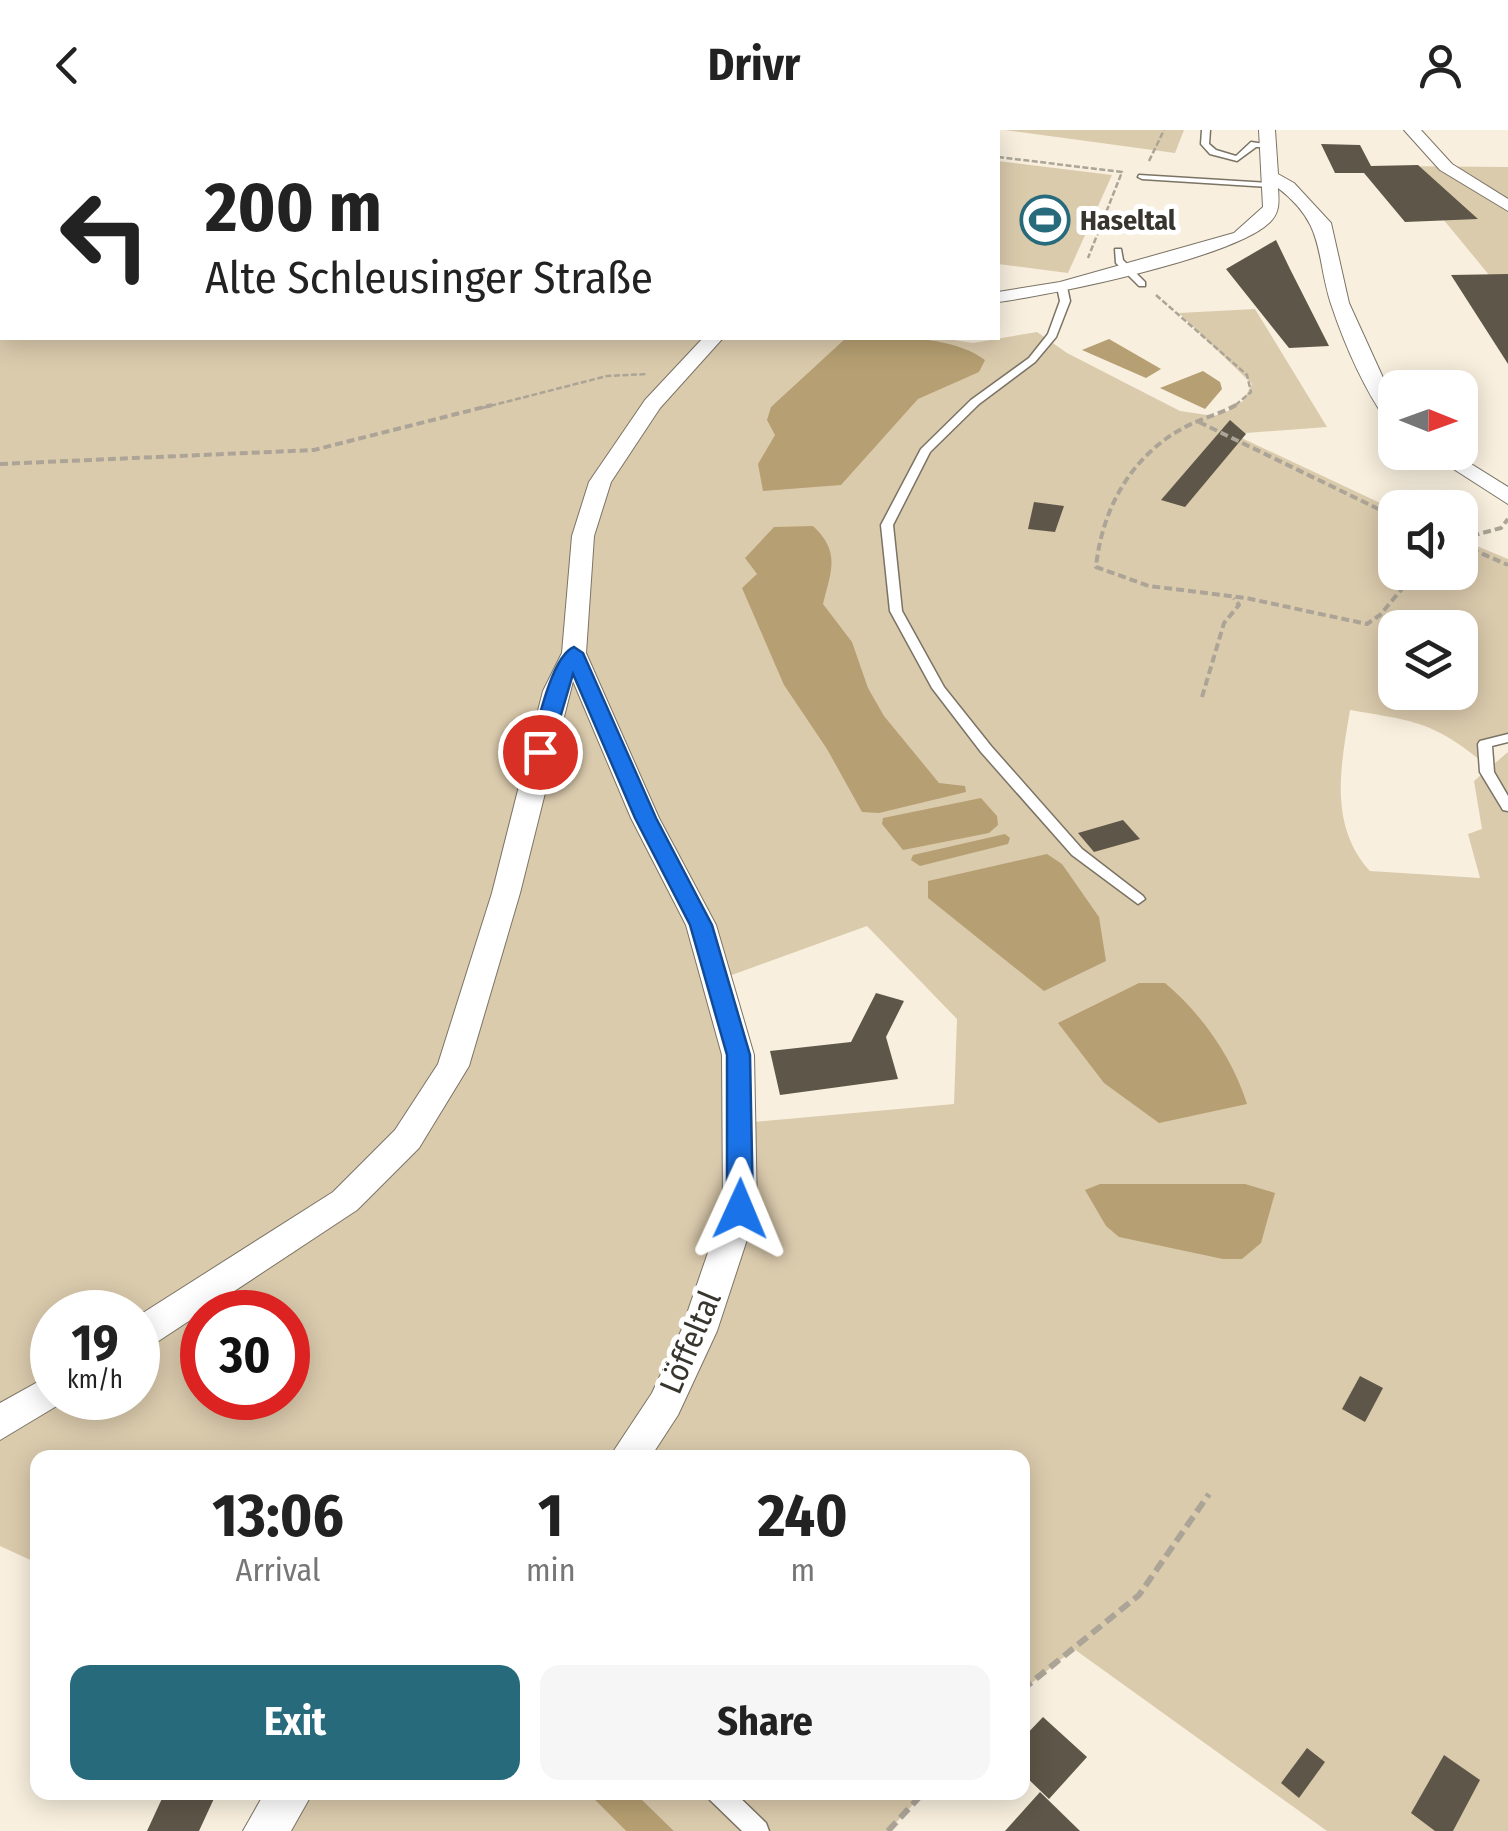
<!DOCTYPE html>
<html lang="en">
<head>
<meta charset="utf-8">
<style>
  :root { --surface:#fff; --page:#f6f6f6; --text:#222; --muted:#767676; --accent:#266a7b }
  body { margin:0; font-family:"Fira Sans Condensed",sans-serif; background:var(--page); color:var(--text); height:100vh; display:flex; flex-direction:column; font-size:38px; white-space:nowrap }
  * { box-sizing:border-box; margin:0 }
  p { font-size:32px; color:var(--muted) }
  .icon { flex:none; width:55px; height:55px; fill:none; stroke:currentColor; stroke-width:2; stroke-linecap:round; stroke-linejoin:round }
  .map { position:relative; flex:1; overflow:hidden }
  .details { position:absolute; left:30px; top:1320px; width:1000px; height:350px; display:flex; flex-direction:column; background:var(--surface); border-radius:20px; box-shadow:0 5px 25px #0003 }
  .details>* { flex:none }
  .top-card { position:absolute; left:0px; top:0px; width:1000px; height:210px; box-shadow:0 5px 25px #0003; background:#fff; color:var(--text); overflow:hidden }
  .needle { width:65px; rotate:91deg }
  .controls { position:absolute; left:1378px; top:240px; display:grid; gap:20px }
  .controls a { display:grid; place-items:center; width:100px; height:100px; border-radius:20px; background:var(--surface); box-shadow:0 5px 25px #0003; font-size:50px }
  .speed { position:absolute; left:30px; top:1160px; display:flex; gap:20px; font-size:50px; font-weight:700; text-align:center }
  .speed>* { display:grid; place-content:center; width:130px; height:130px; border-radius:50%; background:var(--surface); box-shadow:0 5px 25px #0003; line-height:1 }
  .speed small { font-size:25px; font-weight:400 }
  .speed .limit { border:15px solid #d22; background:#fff; color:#111 }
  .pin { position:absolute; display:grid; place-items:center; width:85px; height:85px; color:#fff; margin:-42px; border:5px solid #fff; border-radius:50%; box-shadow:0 2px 10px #0007 }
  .me { position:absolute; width:110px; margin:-55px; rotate:1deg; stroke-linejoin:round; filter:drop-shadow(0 0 8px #0008) }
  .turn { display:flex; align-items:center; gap:35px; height:210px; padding:0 40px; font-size:45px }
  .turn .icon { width:130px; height:130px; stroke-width:2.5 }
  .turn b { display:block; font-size:70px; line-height:85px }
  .eta { display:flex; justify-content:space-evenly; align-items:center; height:170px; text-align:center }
  .eta b { font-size:60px; font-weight:700; line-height:70px }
  .action { display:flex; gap:20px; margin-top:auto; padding:20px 40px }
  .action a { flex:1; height:115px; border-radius:20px; background:var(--accent); color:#fff; font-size:40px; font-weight:700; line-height:115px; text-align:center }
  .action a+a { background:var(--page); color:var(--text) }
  header { display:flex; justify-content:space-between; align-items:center; height:130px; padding:0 40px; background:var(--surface); font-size:45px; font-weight:700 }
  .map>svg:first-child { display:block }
  .green { fill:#dbcbad; fill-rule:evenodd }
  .water { fill:#b69f72 }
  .building { fill:#5e5648 }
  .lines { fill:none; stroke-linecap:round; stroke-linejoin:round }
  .lane-casing { stroke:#7b7364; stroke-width:3 }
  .street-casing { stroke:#7b7364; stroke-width:2 }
  .path-far2 { stroke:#aba497; stroke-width:2.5; stroke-dasharray:6 2.5; stroke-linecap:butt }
  .path-far1 { stroke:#aba497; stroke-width:4; stroke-dasharray:8 4; stroke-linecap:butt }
  .path { stroke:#aba497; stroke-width:6; stroke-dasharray:12 6; stroke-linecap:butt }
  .lane { fill:#fff; fill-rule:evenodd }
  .street { fill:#fff; fill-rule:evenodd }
  .route { fill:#1a73e8; stroke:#114b97; stroke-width:2.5 }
  .labels { text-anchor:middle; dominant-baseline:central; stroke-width:10; stroke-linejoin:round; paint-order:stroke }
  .far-poi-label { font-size:28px; font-weight:bold; fill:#38352e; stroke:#fff; text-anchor:start }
  .street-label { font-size:32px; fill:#38352e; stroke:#fff }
</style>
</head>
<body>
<header><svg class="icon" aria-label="back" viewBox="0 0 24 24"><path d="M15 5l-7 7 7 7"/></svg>Drivr<svg class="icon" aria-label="person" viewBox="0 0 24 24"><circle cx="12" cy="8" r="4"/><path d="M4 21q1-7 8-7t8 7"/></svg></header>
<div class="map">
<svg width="1508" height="1701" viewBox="0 0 1508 1701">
  <rect width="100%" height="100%" fill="#f8efde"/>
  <!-- green -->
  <g class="green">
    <path d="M0,0H140L2,2V208H940L973,213L1037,202L1067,223L1180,281L1214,286L1228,281L1243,271L1252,254L1179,183L1255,179L1327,297L1233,304L1395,380V442H1460V409L1508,429V608L1485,614V634C1433,591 1414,591 1350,580C1341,635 1328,695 1370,741L1480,748L1468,704L1482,699L1474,651L1508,622V1701H1327L1074,1519L1023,1560L1022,1328H38L37,1433L0,1416ZM1395,498H1460V562H1395ZM867,796L957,889L954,974L742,993L718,850ZM52,1182H138V1268H52ZM202,1182H288V1268H202Z"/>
    <path d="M169,0H909L166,2Z"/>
    <path d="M1005,0H1184L1175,23Z"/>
    <path d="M998,31L1112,45L1068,143L998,134Z"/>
    <path d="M1393,36L1508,37V168L1429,72Z"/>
    <path d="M291,1662L588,1663L626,1701H265Z"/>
    <path d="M635,1663H924L888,1701H674Z"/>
  </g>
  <!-- water -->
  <g class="water">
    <path d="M846,208C888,207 949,204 985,230L979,242L918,269L841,355L763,361L758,334L775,305L767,290L771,277Z"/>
    <path d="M1109,209L1161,239L1146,248L1082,220Z"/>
    <path d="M1203,241L1220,252L1222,259L1205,279L1160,258Z"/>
    <path d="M813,396C841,422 831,441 823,474L852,512L868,558L884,586L939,653L965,656L966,662L879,683L862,682L827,619L784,555L742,458L757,444L745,428L774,397Z"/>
    <path d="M981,668L997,686L998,695L989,703L903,720L882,694L883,688Z"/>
    <path d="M1005,704L1010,708L1008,714L920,736L911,730L913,725Z"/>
    <path d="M1047,724L1062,734L1099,787L1106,831L1044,861L928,768V751Z"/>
    <path d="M1139,853H1165C1202,884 1233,929 1247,974L1159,993L1104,953L1058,893Z"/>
    <path d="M1100,1054H1245L1275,1063L1261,1113L1242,1129H1223L1119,1107L1106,1096L1085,1060Z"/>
    <path d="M588,1663H635L674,1701H626Z"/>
  </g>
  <!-- building -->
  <g class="building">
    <path d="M1321,14L1360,15L1371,36L1418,35L1478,89L1405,92L1364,43H1335Z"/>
    <path d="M1276,110L1290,139L1329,216L1289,218L1226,139Z"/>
    <path d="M1508,144V234L1451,145Z"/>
    <path d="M1230,290L1246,304L1185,377L1161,370Z"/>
    <path d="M1034,372L1064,376L1055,402L1028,399Z"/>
    <path d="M1123,690L1140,709L1094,722L1078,703Z"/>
    <path d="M876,863L904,871L886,907L898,949L780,965L770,921L851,912Z"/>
    <path d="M1360,1246L1383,1258L1365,1292L1342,1279Z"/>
    <path d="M1043,1587L1087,1627L1049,1669L1022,1643V1609Z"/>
    <path d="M1307,1618L1325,1632L1299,1668L1281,1653Z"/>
    <path d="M1444,1625L1480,1650L1453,1701H1435L1411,1683Z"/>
    <path d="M165,1662H217L199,1701H147Z"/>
    <path d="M1040,1662L1080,1701H1005Z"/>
  </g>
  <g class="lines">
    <!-- lane casing -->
    <g class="lane-casing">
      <g id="lane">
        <path d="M1202,0H1210L1209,14L1216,20L1236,26L1251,12L1272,15L1268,17H1256L1237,31L1210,24L1201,14Z"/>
        <path d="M1139,45L1269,53L1273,55L1269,57L1142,49L1138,47Z"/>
        <path d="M1115,119H1121L1123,130L1145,152V156H1139L1116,133Z"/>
        <path d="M1062,154L1067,157L1070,171L1056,207L1035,232L979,274L930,322L893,395L902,481L944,557L991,616L1082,719L1143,766L1145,769L1138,774L1072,725L981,622L932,558L890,481L881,395L921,319L971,270L1029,228L1048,204L1060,171L1057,157Z"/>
        <path d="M1508,604V612L1492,616L1494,642L1508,666V681L1503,680L1480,642L1478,614L1480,611Z"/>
        <path d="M707,1662H734L766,1693L769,1701H742L710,1670Z"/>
      </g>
    </g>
    <!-- street casing -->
    <g class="street-casing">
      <g id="street">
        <path d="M1259,0H1275L1278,44L1294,53L1331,93L1349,173L1395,274V295L1388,293C1363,257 1345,216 1331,174C1315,124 1326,95 1278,58C1279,72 1280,83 1269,93C1232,128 1052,165 998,172V162L1060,152L1234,103L1263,77Z"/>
        <path d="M1404,0H1421L1452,34L1508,69V81L1440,40Z"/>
        <path d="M703,208H723L660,278L611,352L594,406L586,523L659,688L716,795L754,925L757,1079L717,1201L678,1285L650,1328H609L652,1263L681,1201L723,1079L722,925L686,795L631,688L573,551L520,763L469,936L419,1018L357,1080L151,1216L138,1220V1186L333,1062L395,1000L438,934L492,763L543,561L562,523L572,406L589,352L645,270Z"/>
        <path d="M1427,322H1452L1508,357V374Z"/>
        <path d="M52,1244V1268H67L65,1271L0,1310V1273Z"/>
        <path d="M265,1662H313L291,1701H243Z"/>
      </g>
    </g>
    <!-- path-far2 -->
    <g class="path-far2">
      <path d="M998,27L1122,42L1088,128"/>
      <path d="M1149,31L1164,0"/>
      <path d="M1156,165L1247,245L1251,262L1232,278"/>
      <path d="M482,278L607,246L648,244"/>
    </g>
    <!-- path-far1 -->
    <g class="path-far1">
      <path d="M1236,275C1220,284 1202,288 1185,297C1132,325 1102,378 1096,437L1149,456L1246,468L1367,494L1380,485L1416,442"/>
      <path d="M1199,292L1395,387"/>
      <path d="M0,334L314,320L492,275"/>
      <path d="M1460,409L1501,398L1508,389"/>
      <path d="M1460,414L1508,435"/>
      <path d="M1202,567L1224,493L1239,475L1234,468"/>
    </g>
    <!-- path -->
    <g class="path">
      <path d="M1022,1560L1139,1465L1209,1364"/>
      <path d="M888,1701L924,1662"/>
    </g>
    <!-- lane -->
    <use href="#lane" class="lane"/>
    <!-- street -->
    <use href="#street" class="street"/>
  </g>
  <!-- route -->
  <path class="route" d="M574,517L583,523L656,688L712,795L750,925L753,1079L749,1086H731L727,1079V925L690,795L635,688L573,544L550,622L540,628L530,622C537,597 551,526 574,517Z"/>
  <!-- icons -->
  <defs>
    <g id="stadium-ring" transform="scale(2.5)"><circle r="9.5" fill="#fff" stroke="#266a7b" stroke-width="1.5"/><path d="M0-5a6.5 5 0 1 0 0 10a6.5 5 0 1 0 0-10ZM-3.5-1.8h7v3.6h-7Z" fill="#266a7b"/></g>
  </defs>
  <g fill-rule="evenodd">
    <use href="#stadium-ring" x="1045" y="90"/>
  </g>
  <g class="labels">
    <!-- far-poi labels -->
    <g class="far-poi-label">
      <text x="1080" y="90">Haseltal</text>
    </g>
    <!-- street labels -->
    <g class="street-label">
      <text transform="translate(690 1212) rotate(-67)">Löffeltal</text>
    </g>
  </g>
</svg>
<div class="controls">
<a><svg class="needle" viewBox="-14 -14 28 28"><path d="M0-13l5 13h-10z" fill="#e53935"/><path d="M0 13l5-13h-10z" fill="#767676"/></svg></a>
<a><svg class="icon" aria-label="sound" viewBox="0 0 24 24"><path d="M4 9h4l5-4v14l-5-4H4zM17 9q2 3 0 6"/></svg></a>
<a><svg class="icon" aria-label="layers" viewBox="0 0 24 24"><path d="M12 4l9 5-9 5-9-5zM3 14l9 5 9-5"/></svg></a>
</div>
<div class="speed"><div>19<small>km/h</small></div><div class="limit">30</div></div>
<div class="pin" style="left:540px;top:622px;background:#d93025"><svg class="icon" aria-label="arrive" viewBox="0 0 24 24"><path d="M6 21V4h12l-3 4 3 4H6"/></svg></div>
<svg class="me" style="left:740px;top:1079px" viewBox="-20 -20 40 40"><path d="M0-17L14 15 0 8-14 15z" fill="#1a73e8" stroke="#fff" stroke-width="4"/></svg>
<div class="top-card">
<div class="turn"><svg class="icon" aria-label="left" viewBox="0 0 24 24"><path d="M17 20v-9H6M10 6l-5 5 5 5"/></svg><div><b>200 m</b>Alte Schleusinger Straße</div></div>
</div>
<section class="details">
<div class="eta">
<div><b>13:06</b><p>Arrival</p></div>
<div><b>1</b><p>min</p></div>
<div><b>240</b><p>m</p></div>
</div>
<div class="action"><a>Exit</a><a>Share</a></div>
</section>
</div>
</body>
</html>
